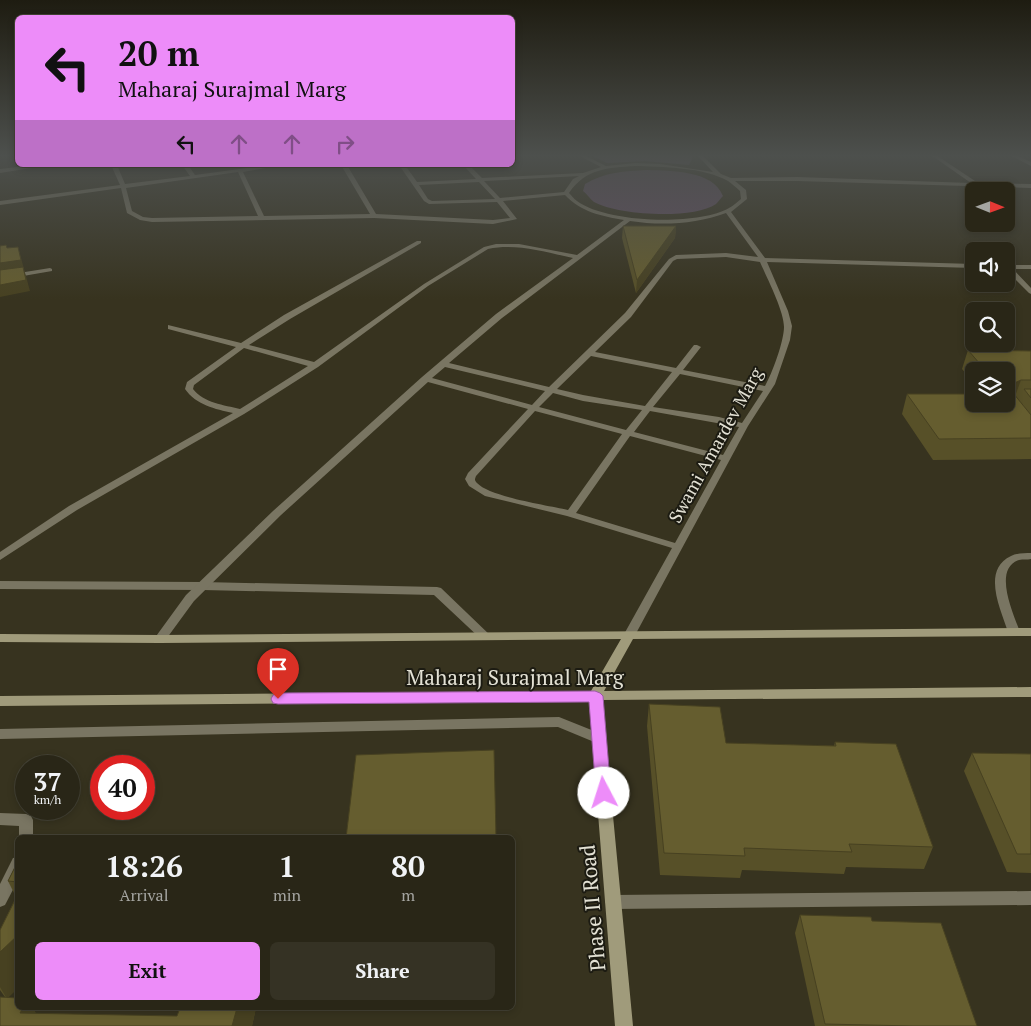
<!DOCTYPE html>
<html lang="en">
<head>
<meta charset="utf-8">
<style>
  :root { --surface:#292617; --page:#353224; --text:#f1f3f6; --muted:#a5a5a1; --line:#454336; --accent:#ed8cf9 }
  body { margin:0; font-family:"PT Serif",serif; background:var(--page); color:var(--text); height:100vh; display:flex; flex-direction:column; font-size:19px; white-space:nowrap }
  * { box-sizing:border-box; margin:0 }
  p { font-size:16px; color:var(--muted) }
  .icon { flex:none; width:28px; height:28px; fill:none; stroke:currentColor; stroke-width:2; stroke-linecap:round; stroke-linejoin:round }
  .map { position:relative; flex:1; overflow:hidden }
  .details { position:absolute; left:15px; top:835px; width:500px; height:175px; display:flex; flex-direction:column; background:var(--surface); border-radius:8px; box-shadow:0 2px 8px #0003,0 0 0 1px var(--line) }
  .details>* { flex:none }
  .banner { position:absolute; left:15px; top:15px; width:500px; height:152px; border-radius:8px; box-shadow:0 2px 8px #0003,0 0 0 1px var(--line); background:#ed8cf9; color:#111; overflow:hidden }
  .needle { width:32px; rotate:91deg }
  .buttons { position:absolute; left:965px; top:182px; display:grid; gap:10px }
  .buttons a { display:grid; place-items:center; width:50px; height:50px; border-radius:8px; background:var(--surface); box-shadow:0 2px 8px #0003,0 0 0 1px var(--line); font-size:25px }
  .speed { position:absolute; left:15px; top:755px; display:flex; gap:10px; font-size:25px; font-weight:700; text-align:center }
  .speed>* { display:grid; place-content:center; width:65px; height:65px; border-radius:50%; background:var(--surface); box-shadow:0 2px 8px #0003,0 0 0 1px var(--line); line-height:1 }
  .speed small { font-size:12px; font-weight:400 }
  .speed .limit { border:8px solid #d22; background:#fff; color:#111 }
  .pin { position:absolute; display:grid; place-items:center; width:42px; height:42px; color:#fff; margin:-51px -21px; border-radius:50% 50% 50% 0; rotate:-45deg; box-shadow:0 0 5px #0007 }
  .pin .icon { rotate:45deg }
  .me { position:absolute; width:55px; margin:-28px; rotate:355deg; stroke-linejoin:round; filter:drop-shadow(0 0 4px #0008) }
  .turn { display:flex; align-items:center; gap:18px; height:105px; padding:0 20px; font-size:22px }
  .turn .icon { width:65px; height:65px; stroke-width:2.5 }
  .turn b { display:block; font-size:35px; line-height:42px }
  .lanes { display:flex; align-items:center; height:48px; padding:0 20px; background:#0003; justify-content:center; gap:25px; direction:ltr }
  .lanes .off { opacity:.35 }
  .eta { display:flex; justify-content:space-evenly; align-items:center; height:85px; text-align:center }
  .eta b { font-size:30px; font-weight:700; line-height:35px }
  .cta { display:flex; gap:10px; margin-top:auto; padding:10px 20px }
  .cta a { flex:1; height:58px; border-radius:8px; background:var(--accent); color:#111; font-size:20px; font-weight:700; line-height:58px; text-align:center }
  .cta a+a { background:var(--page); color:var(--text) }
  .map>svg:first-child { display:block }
  .green { fill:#624f64 }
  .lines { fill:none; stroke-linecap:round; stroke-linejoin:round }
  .lane { fill:#797562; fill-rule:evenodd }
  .street { fill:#797562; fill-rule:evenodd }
  .secondary { fill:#a09b7b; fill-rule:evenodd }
  .wall { fill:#575028 }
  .shaded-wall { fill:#474121 }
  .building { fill:#655d2f; stroke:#474121 }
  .route { fill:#ed8cf9; stroke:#9a5ba2 }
  .labels { text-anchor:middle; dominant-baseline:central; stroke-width:4; stroke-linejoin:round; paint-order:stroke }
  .street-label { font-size:18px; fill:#e3e1d4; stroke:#1c1b12 }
  .near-street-label { font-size:21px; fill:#e3e1d4; stroke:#1c1b12 }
</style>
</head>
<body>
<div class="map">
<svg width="1031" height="1026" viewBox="0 0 1031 1026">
  <rect width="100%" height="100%" fill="#37331f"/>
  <!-- green -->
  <g class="green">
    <path d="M591,155H691L693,157L689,165L645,161L607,163Z"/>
    <path d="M647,170C671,171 713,170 723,196C721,198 718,202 716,204C693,220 617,215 594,202C590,199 587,194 583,191L585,184C605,172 624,171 647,170Z"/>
  </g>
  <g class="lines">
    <!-- lane -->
    <g class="lane">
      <path d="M0,581L203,582L437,587L441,588L492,637L490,640H482L434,595L203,590L0,589Z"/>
      <path d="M559,717L604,735L606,739L604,743L599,744L558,727L0,739V729Z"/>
      <path d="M0,813L26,814L31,816L33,820V838H19V826L0,825Z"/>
      <path d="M18,857V880L5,905L0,907V884L13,858Z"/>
    </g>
    <!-- street -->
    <g class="street">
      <path d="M578,155H584L606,166L635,163L660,164L713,172L697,155H702L721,174L731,178L797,177L971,183L931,155H936L978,183L1031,184V188L797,181H735L746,190L747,199L731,212L765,258L974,264V268L767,262L788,311L792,326L790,340L775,384L748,426L633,639H625L623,636L672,548L567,516L485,496L469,486L465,479L468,473L528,409L428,382L281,515L194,601L164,642H156L154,639L186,595L273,511L422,377L496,314L573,258C545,252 516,243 488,249L428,286L318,367L244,414L77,510L0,560V552L69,506L233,413C215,409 196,405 185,389L187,382L236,347L168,329V325L241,343L284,315L417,241H421V243L290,319L249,345L314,362L424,284L484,247L496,244H519L577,255L624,220C601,216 581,212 565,195L503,201L517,219L493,224L374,218L152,222L140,220L127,213L121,188L0,205V201L120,185L111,165H117L125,184L190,176L182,165H188L195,175L270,165H284L243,172L264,216L370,214L341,165H347L376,214L493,220L510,218L497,202L429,204L424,201L399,165H405L417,182L476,179L463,165H469L482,178L583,173L601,167ZM635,166C662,167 704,167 728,181C732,184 736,187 740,191L741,199C737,202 733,206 729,208C698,226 606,223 577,201C574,199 571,195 569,193C586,168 608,168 635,166ZM238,172L258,216L152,218L143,217L132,211L126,188ZM579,176L573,179L564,192L500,198L484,181ZM479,182L495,199L432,201L428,199L419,185ZM726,213L758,257L726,253L676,255L669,259L625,313L549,387L449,363L502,318L630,221C662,226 696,224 726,213ZM726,257L760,262C767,278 784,311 784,327C784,341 772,374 765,386L683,370L701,347L697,345H694L676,368L595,352L631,317L673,261L677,259ZM244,348L308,366L240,409C224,405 204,403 193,389L194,385ZM591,356L672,372L645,406L583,395L557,389ZM445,367L545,391L532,405L432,378ZM680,374L763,391L742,423L719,417L653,407ZM553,393L583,401L642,410L626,430L539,407ZM535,411L622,434L568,510C547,505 490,497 477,483C474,480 475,479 476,476ZM650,411L739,427L723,455L634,432ZM630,436L721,460L675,543L576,513Z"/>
      <path d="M1010,155H1016L1031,162V166Z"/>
      <path d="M35,165H50L0,173V169Z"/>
      <path d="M1006,265H1031V269H1013L1031,288V294L1029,293L1006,270Z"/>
      <path d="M50,268L52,269V271L0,280V276Z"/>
      <path d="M1031,553V559C1027,560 1023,559 1019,560C992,569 1014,615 1020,632L1018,635H1010L1008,632C1001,610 981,570 1011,556C1017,553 1025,553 1031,553Z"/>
      <path d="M1031,891V905L613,909L608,907L605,902L608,897L613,895Z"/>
    </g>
    <!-- secondary -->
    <path class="secondary" d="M1031,628V636L633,639L604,691L1031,687V697L602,700L633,1026H615L589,701L0,706V696L591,691L621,639L160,643L0,642V634L160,635Z"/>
  </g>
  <!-- wall -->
  <g class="wall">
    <path d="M623,226H676L675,238L636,293L622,238Z"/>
    <path d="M968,350L1031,351V459L933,460L902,414L907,394L1006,404V371H974V383L962,369Z"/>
    <path d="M649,704L726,743L834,746L835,742L933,847L924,869L846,867L844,874L742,870L740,878L660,875L647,726Z"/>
    <path d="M972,753L1031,754V873L1007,872L964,771Z"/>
    <path d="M496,836V838H346Z"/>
    <path d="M18,861V988L8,997L33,1008L36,1014L177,1016L180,1008H256L252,1026H0L5,997L0,990V930L16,897L8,881Z"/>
    <path d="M800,915L872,921L977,1026H815L795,933Z"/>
  </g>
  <!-- shaded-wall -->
  <g class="shaded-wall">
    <path d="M676,226L675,238L636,293L637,280Z"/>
    <path d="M18,247L30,291L0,297V263Z"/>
    <path d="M1021,380L1014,399L1006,403L1010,385Z"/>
    <path d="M18,935V988L7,999L0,987V952Z"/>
    <path d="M23,1008H33L43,1026L20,1013Z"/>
    <path d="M237,1008H256L252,1026H232Z"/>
  </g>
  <!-- building -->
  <g class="building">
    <path d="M623,226H676L637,280Z"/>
    <path d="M6,245L7,248L18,247L21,260L0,263V246Z"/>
    <path d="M23,267L26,280L0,285V270Z"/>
    <path d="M968,350L1031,351V380H1021L1010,385L1009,388L1031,415V438L939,439L907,394H974V404H1006V371H986Z"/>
    <path d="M1024,389H1031V398Z"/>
    <path d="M649,704L720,707L726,743L836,746L835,742L896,744L933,847L849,844L852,852L744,848L745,856L664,853Z"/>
    <path d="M494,750L496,836L461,838H346L356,755Z"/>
    <path d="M972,753L1031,754V854H1017Z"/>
    <path d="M30,835L118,837V838H29Z"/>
    <path d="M18,861V882L8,881Z"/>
    <path d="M18,894V935L0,952V930Z"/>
    <path d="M800,915L871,917L872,921L941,923L977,1026H913L825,1024Z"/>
    <path d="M0,997L18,998V1008H23L20,1013L177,1016L180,1008H237L232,1026H0Z"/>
  </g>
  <!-- sky -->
  <linearGradient id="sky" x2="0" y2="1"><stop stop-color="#1e1c11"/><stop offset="0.52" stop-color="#4d504d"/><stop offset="1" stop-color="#4d504d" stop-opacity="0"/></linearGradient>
  <rect width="1031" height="299" fill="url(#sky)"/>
  <!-- route -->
  <path class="route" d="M595,691L600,693L603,696L611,793L609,798L604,800L598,798L596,793L589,702L278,704L273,703L271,699L273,695L278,693Z"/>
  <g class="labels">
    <!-- street labels -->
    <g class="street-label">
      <text transform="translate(715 445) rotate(-61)">Swami Amardev Marg</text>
    </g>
    <!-- near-street labels -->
    <g class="near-street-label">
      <text x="515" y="677">Maharaj Surajmal Marg</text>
      <text transform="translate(592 908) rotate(-95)">Phase II Road</text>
    </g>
  </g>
</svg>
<div class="buttons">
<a><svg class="needle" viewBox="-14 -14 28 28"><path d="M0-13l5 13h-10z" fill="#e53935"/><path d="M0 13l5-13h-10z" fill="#a5a5a1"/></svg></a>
<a><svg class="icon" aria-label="sound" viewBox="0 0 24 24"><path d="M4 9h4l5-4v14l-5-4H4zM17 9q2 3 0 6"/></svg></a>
<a><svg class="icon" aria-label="search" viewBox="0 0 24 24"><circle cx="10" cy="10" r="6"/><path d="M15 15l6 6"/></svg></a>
<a><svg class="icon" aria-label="layers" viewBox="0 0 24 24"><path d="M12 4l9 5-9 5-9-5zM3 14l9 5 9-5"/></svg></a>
</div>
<div class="speed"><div>37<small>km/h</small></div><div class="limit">40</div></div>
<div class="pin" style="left:278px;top:699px;background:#d93025"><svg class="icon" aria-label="arrive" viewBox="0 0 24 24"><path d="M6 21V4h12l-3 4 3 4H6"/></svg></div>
<svg class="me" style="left:604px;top:793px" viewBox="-20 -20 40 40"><circle r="19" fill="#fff"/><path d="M0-13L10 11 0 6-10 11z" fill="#ed8cf9"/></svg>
<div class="banner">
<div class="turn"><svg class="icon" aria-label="left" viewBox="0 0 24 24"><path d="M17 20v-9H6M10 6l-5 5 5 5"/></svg><div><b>20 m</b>Maharaj Surajmal Marg</div></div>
<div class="lanes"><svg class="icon" aria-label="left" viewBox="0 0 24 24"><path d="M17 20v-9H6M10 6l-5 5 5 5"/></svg><svg class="icon off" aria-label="ahead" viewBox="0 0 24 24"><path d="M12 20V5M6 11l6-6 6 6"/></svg><svg class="icon off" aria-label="ahead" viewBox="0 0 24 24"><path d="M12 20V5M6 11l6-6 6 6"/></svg><svg class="icon off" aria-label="right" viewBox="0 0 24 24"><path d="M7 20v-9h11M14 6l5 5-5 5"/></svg></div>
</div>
<section class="details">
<div class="eta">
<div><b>18:26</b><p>Arrival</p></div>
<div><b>1</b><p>min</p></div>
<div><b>80</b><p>m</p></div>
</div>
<div class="cta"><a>Exit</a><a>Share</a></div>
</section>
</div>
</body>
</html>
